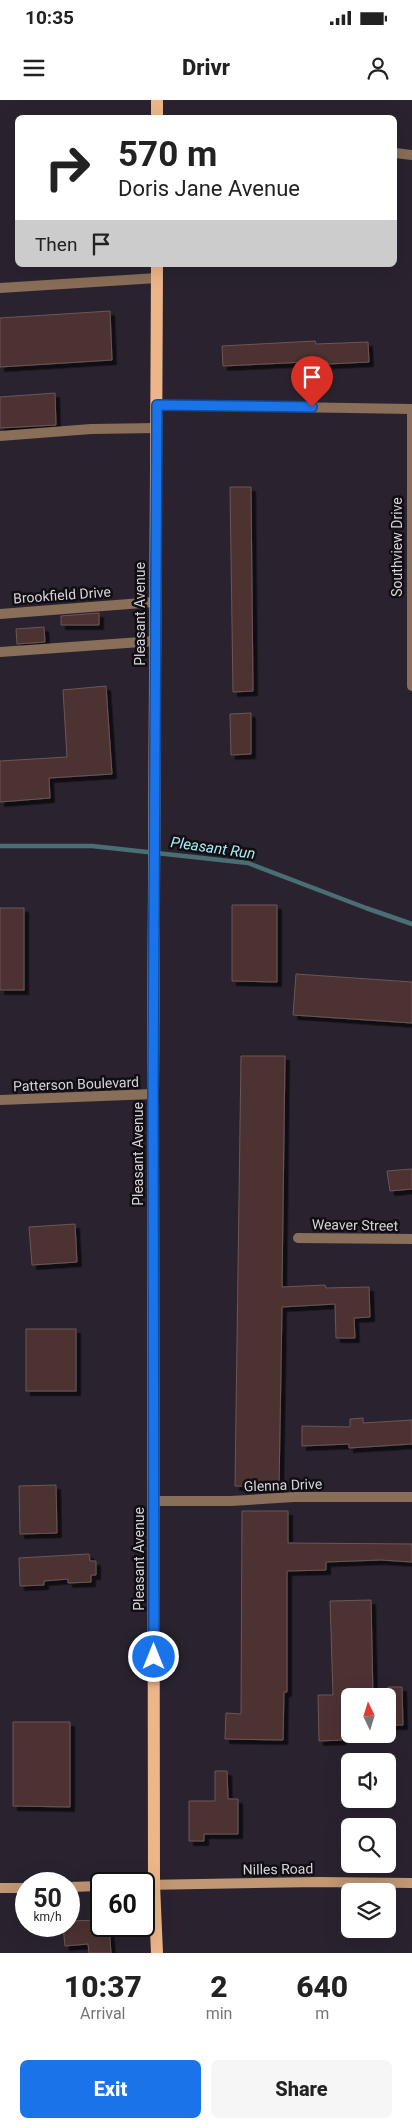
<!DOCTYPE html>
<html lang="en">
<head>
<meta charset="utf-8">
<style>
  :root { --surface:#fff; --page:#f6f6f6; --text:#222; --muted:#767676; --accent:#1a73e8 }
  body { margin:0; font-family:Roboto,sans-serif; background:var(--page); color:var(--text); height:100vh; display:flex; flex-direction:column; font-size:19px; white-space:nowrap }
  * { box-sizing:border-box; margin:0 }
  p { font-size:16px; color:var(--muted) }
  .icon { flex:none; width:28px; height:28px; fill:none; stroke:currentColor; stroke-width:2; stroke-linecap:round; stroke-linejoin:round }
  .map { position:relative; height:1853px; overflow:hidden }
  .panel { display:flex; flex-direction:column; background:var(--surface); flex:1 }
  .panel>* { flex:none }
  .hud { position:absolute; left:15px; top:15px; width:382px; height:152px; border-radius:8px; box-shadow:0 5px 20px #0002; background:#fff; color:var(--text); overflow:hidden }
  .needle { width:32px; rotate:356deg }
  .controls { position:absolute; left:341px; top:1588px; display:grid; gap:10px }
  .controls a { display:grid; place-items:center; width:55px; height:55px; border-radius:8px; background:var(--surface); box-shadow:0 5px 20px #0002; font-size:25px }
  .speed { position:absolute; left:15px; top:1772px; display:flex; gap:10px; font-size:25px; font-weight:700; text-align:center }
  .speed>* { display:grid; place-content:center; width:65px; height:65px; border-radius:50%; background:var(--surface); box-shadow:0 5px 20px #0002; line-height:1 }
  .speed small { font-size:12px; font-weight:400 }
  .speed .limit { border:2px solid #111; border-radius:8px; background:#fff; color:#111 }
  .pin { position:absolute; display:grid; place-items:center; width:42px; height:42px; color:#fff; margin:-51px -21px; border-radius:50% 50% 50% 0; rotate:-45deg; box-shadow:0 0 5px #0007 }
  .pin .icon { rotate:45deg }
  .me { position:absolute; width:55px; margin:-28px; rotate:0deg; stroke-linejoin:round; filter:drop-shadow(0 0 4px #0008) }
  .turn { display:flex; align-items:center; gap:18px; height:105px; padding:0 20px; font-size:22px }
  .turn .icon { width:65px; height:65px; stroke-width:2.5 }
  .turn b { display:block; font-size:35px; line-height:42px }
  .then { display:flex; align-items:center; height:48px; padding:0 20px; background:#0003; gap:10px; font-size:19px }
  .eta { display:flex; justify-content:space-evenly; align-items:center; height:85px; text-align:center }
  .eta b { font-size:30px; font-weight:800; line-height:35px }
  .button { display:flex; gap:10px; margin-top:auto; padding:10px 20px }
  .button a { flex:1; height:58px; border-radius:8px; background:var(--accent); color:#fff; font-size:20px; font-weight:800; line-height:58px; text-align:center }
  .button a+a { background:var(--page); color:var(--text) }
  .status { display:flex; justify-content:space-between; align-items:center; height:35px; padding:0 25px; background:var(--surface); direction:ltr }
  .status svg { height:14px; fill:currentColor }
  header { display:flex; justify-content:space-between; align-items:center; height:65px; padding:0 20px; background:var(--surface); font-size:22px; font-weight:800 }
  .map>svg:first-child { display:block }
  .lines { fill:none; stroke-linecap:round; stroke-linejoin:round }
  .stream { stroke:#4a6f73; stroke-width:4.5 }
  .building { fill:#4e3130; stroke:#6a5756; filter:url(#shadow) }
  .street { stroke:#896e59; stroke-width:10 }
  .secondary { stroke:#c19774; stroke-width:10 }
  .primary { stroke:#edb689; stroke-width:12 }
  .route-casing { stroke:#114b97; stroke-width:12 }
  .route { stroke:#1a73e8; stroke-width:9 }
  .labels { text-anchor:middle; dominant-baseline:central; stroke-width:5; stroke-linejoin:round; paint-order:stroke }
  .street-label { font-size:14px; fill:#d9d4dc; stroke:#110e13 }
  .water-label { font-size:15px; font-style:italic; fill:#a5eef6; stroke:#110e13 }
</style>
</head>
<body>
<div class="status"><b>10:35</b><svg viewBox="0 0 49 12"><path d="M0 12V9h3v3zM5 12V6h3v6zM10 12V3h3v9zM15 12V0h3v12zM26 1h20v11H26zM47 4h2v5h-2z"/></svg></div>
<header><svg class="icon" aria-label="menu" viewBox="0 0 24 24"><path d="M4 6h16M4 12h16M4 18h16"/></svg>Drivr<svg class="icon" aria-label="person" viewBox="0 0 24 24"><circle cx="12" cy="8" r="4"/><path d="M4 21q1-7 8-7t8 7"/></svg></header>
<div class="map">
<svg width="412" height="1853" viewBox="0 0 412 1853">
  <defs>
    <filter id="shadow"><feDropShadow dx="4.5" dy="4.5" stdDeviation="0" flood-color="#0009"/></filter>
  </defs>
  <rect width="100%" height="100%" fill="#2a232f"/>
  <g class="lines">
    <!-- stream -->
    <path class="stream" d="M0,746H92L248,763L366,808L412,824"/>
  </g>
  <!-- building -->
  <g class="building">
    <path d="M110,211L112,260L0,267V218Z"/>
    <path d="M315,241L316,244L368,242L369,262L328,264L327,261L223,266L222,246Z"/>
    <path d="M55,293L56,325L0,328V297Z"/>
    <path d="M230,387H251L253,591L233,592Z"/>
    <path d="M99,513V525H61V516Z"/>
    <path d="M44,527L45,542L17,544L16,529Z"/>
    <path d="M106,586L112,674L49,678L50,698L0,702V661L67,657L63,590Z"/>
    <path d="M251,613V654L231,655L230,614Z"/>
    <path d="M232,805H277V882L232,881Z"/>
    <rect x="0" y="808" width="24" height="82"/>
    <path d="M296,874L412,882V923L293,915Z"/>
    <path d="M241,956H285L282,1187L325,1185L326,1188L369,1187L370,1217L354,1218L355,1238H336L335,1204L282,1207L279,1387L235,1386Z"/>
    <path d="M412,1069V1089L390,1091L387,1071Z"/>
    <path d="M75,1124L77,1162L32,1165L29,1127Z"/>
    <rect x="26" y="1229" width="50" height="62"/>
    <path d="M363,1318V1323L412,1320V1344L349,1348V1344L302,1346V1326L350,1327V1319Z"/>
    <path d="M56,1385L57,1433L20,1434L19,1386Z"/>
    <path d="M242,1411H288V1443L412,1444V1462L381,1460L326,1462V1470L287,1471V1592H284L283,1640L225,1639L226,1613L241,1614Z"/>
    <path d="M89,1454L90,1461H96V1475H91V1482L68,1483V1479L44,1481V1485L20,1486L19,1458Z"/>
    <path d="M371,1500L373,1596H350L349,1622H342V1640L319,1641L318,1595H333L330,1501Z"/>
    <path d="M388,1587H402L403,1625H388Z"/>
    <path d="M13,1622H70V1707L13,1706Z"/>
    <path d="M215,1671H227L228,1699H238V1734H204V1741H189V1701H215Z"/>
    <path d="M101,1820V1826H109L111,1853H89L88,1844L65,1846L63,1826H69V1821Z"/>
  </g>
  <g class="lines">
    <!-- street -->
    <g class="street">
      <path d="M395,53L412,55"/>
      <path d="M0,188L157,178"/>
      <path d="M157,305L412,309"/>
      <path d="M412,309V586"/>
      <path d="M0,336L91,329L157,328"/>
      <path d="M0,514L155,502"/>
      <path d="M0,552L155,541"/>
      <path d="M0,1000L153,994"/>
      <path d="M298,1138L412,1139"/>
      <path d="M154,1401H231L294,1397H412"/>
    </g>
    <!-- secondary -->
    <g class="secondary">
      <path d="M144,1785L319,1782L412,1783"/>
      <path d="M69,1787L101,1786"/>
      <path d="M0,1788H26"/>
    </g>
    <!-- primary -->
    <g class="primary">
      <path d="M157,0V18"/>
      <path d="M157,165L153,994L154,1785L157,1853"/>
    </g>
  </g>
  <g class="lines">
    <!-- route casing -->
    <g class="route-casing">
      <path id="route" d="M154,1557L153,994L157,305L312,307"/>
    </g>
    <!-- route -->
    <use href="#route" class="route"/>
  </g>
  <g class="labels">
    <!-- street labels -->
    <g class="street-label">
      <text transform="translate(397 447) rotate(-90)">Southview Drive</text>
      <text transform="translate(62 495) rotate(-4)">Brookfield Drive</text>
      <text transform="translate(140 514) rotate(-90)">Pleasant Avenue</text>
      <text transform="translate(76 984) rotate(-2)">Patterson Boulevard</text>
      <text transform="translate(138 1054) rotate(-90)">Pleasant Avenue</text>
      <text transform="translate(355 1125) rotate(1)">Weaver Street</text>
      <text transform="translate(283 1385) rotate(-2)">Glenna Drive</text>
      <text transform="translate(139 1459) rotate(-90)">Pleasant Avenue</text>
      <text transform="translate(278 1769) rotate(-1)">Nilles Road</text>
    </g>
    <!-- water labels -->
    <g class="water-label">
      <text transform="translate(213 748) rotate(8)">Pleasant Run</text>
    </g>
  </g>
</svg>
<div class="controls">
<a><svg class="needle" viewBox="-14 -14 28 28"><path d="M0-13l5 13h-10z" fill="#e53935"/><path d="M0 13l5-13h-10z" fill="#767676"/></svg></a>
<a><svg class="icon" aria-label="sound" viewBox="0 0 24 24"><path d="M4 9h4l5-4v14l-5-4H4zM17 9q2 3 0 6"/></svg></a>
<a><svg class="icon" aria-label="search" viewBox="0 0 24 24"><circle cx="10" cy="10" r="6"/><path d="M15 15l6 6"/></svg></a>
<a><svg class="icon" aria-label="layers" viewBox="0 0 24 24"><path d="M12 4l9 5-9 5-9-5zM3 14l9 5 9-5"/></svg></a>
</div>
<div class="speed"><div>50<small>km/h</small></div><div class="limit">60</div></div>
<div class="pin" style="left:312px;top:307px;background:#d93025"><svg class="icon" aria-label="arrive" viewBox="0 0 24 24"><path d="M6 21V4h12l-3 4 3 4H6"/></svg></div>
<svg class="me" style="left:154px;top:1557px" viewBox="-20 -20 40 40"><circle r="17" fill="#1a73e8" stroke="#fff" stroke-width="3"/><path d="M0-11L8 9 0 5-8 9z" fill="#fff"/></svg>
<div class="hud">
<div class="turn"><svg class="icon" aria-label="right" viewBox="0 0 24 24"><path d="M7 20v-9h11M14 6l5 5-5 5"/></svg><div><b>570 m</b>Doris Jane Avenue</div></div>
<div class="then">Then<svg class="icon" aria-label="arrive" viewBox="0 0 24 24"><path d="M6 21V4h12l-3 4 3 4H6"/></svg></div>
</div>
</div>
<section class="panel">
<div class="eta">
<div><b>10:37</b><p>Arrival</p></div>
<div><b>2</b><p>min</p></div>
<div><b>640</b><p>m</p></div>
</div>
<div class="button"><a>Exit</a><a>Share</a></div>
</section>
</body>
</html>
